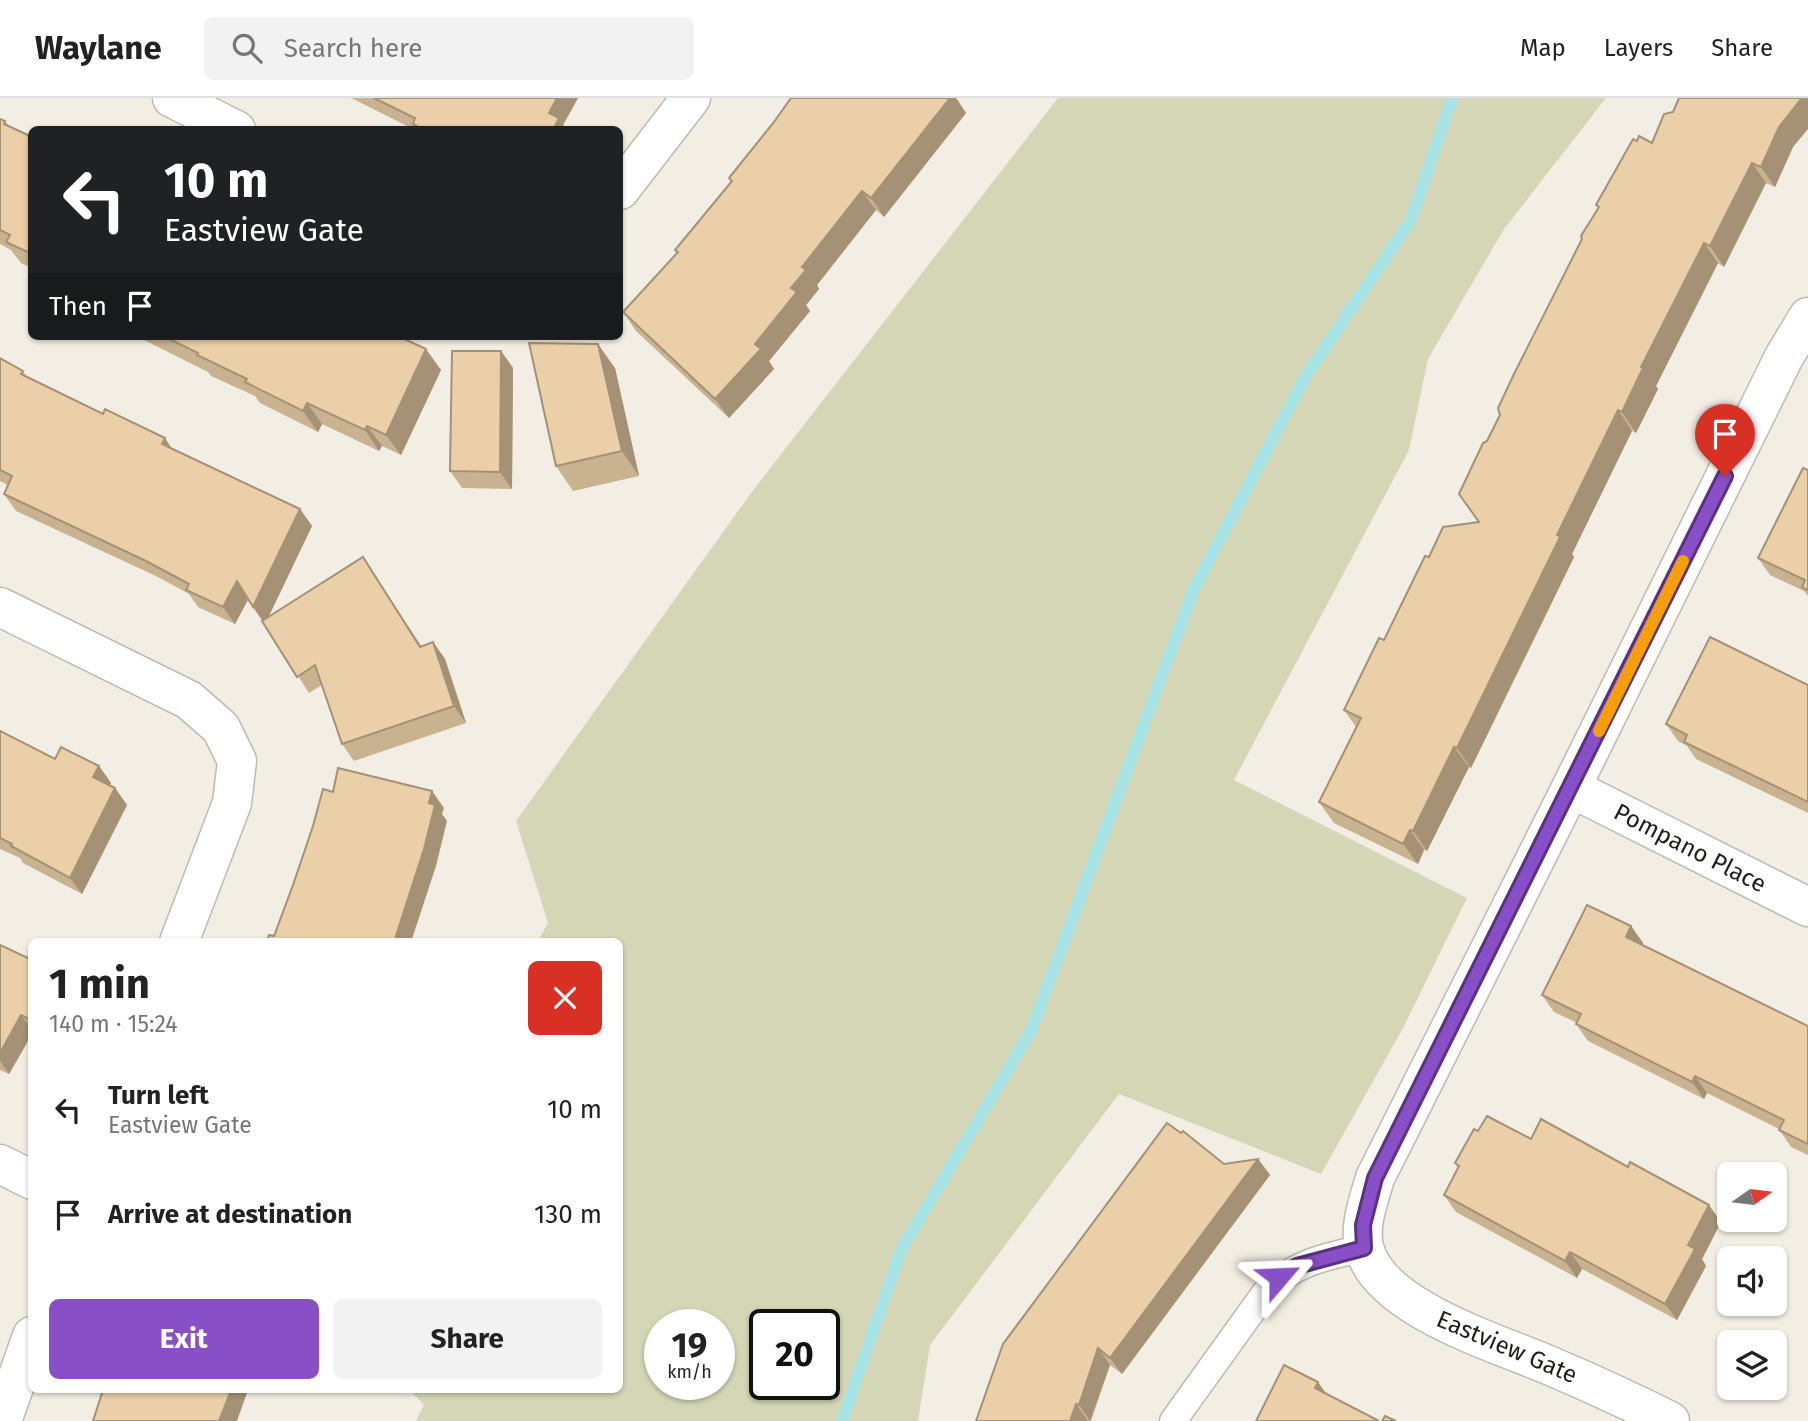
<!DOCTYPE html>
<html lang="en">
<head>
<meta charset="utf-8">
<style>
  :root { --surface:#fff; --page:#f2f2f2; --text:#222; --muted:#767676; --line:#e0e0e0; --accent:#894fc6 }
  body { margin:0; font-family:"Fira Sans",sans-serif; background:var(--page); color:var(--text); height:100vh; display:flex; flex-direction:column; font-size:26px; white-space:nowrap }
  * { box-sizing:border-box; margin:0 }
  p { font-size:23px; color:var(--muted) }
  .icon { flex:none; width:38px; height:38px; fill:none; stroke:currentColor; stroke-width:2; stroke-linecap:round; stroke-linejoin:round }
  .map { position:relative; flex:1; overflow:hidden }
  .sheet { position:absolute; left:28px; top:840px; width:595px; height:455px; display:flex; flex-direction:column; background:var(--surface); border-radius:10px; box-shadow:0 2px 5px #0004 }
  .sheet>* { flex:none }
  .guide { position:absolute; left:28px; top:28px; width:595px; height:214px; border-radius:10px; box-shadow:0 2px 5px #0004; background:#202124; color:#fff; overflow:hidden }
  .needle { width:46px; rotate:76deg }
  .fabs { position:absolute; left:1717px; top:1064px; display:grid; gap:14px }
  .fabs a { display:grid; place-items:center; width:70px; height:70px; border-radius:10px; background:var(--surface); box-shadow:0 2px 5px #0004; font-size:35px }
  .speed { position:absolute; left:644px; top:1211px; display:flex; gap:14px; font-size:35px; font-weight:700; text-align:center }
  .speed>* { display:grid; place-content:center; width:91px; height:91px; border-radius:50%; background:var(--surface); box-shadow:0 2px 5px #0004; line-height:1 }
  .speed small { font-size:18px; font-weight:400 }
  .speed .limit { border:4px solid #111; border-radius:10px; background:#fff; color:#111 }
  .pin { position:absolute; display:grid; place-items:center; width:60px; height:60px; color:#fff; margin:-72px -30px; border-radius:50% 50% 50% 0; rotate:-45deg; box-shadow:0 0 7px #0007 }
  .pin .icon { rotate:45deg }
  .me { position:absolute; width:77px; margin:-38px; rotate:64deg; stroke-linejoin:round; filter:drop-shadow(0 0 5px #0008) }
  .turn { display:flex; align-items:center; gap:24px; height:147px; padding:0 21px; font-size:32px }
  .turn .icon { width:91px; height:91px; stroke-width:2.5 }
  .turn b { display:block; font-size:49px; line-height:60px }
  .then { display:flex; align-items:center; height:66px; padding:0 21px; background:#0003; gap:14px; font-size:26px }
  .round { display:grid; place-items:center; flex:none; width:74px; height:74px; border-radius:10px; background:var(--page) }
  .head { display:flex; align-items:center; justify-content:space-between; height:119px; padding:0 21px }
  h1 { font-size:42px; font-weight:700; line-height:52px }
  .action { display:flex; gap:14px; margin-top:auto; padding:14px 21px }
  .action a { flex:1; height:80px; border-radius:10px; background:var(--accent); color:#fff; font-size:28px; font-weight:700; line-height:80px; text-align:center }
  .action a+a { background:var(--page); color:var(--text) }
  ul { padding:0; list-style:none }
  li { display:flex; align-items:center; gap:21px; height:105px; padding:0 21px }
  li div { flex:1 }
  li b { display:block; font-size:26px }
  li em { font-style:normal }
  header { display:flex; align-items:center; gap:42px; box-sizing:border-box; height:98px; padding:0 35px; background:var(--surface); border-bottom:2px solid var(--line) }
  header strong { font-size:33px }
  nav { display:flex; gap:38px; margin-inline-start:auto; font-size:24px }
  .search { width:490px; height:63px; background:var(--page); display:flex; align-items:center; gap:18px; box-sizing:border-box; padding:0 24px; border-radius:10px; color:var(--muted); font-size:26px }
  .map>svg:first-child { display:block }
  .green { fill:#d4d6b5; fill-rule:evenodd }
  .lines { fill:none; stroke-linecap:round; stroke-linejoin:round }
  .stream { stroke:#a7e2e4; stroke-width:12 }
  .lane-casing { stroke:#bfbab1; stroke-width:29 }
  .street-casing { stroke:#bfbab1; stroke-width:41 }
  .lane { stroke:#fff; stroke-width:26 }
  .street { stroke:#fff; stroke-width:38 }
  .wall { fill:#c9b290 }
  .shaded-wall { fill:#a49176 }
  .building { fill:#eacfa8; stroke:#a49176; stroke-width:2 }
  .route-casing { stroke:#593381; stroke-width:18 }
  .route { stroke:#894fc6; stroke-width:12 }
  .slow { stroke:#f59e0b; stroke-width:12 }
  .labels { text-anchor:middle; dominant-baseline:central; stroke-width:5; stroke-linejoin:round; paint-order:stroke }
  .street-label { font-size:24px; fill:#1f1d19; stroke:#fff }
</style>
</head>
<body>
<header>
<strong>Waylane</strong>
<div class="search"><svg class="icon" aria-label="search" viewBox="0 0 24 24"><circle cx="10" cy="10" r="6"/><path d="M15 15l6 6"/></svg>Search here</div>
<nav><a>Map</a><a>Layers</a><a>Share</a></nav>
</header>
<div class="map">
<svg width="1808" height="1323" viewBox="0 0 1808 1323">
  <rect width="100%" height="100%" fill="#f3eee3"/>
  <!-- green -->
  <path class="green" d="M1058,0H1606L1504,131L1428,261L1409,352L1234,682L1467,800L1403,930L1321,1076L1119,996L930,1247L918,1323H416L424,1307L410,1292H620V844L538,843L548,825L516,723L751,395ZM660,1227H719V1286H660ZM765,1227H824V1286H765Z"/>
  <g class="lines">
    <!-- stream -->
    <path class="stream" d="M842,1323L901,1152L1031,933L1193,493L1305,279L1411,122L1452,0"/>
    <!-- lane casing -->
    <g class="lane-casing">
      <path id="lane" d="M1173,1323L1265,1195C1294,1164 1325,1159 1364,1150"/>
    </g>
    <!-- street casing -->
    <g class="street-casing">
      <g id="street">
        <path d="M172,0L236,32"/>
        <path d="M620,92L691,0"/>
        <path d="M0,509L189,602L221,630L237,663L232,705L179,844"/>
        <path d="M1571,690L1808,809"/>
        <path d="M0,1066L32,1082"/>
        <path d="M2,1323L32,1238"/>
        <path d="M1670,1323C1632,1304 1593,1286 1553,1269C1501,1246 1378,1211 1364,1149C1359,1126 1369,1102 1375,1080L1571,690L1784,259L1808,219"/>
      </g>
    </g>
    <!-- lane -->
    <use href="#lane" class="lane"/>
    <!-- street -->
    <use href="#street" class="street"/>
  </g>
  <!-- wall -->
  <g class="wall">
    <path d="M351,0H578L563,27L567,32H415Z"/>
    <path d="M791,0H956L966,15L884,119L876,112L817,187L819,191L806,207L810,213L769,263L774,271L729,320L636,233L623,214L677,155L675,152L731,84L729,80L774,24Z"/>
    <path d="M0,21L5,23L9,28L32,39V170L21,165L11,152L0,146Z"/>
    <path d="M1637,43L1652,45L1793,49L1775,89L1766,85L1724,169L1718,165L1656,288L1658,291L1636,335L1632,333L1572,456L1574,459L1471,670L1469,669L1427,753L1424,752L1418,766L1334,725L1319,704L1356,629L1344,612L1384,542L1429,459L1479,424L1487,343L1598,110L1596,107Z"/>
    <path d="M136,238H398L441,272L401,357L382,348L379,353L322,326L318,334L260,305L255,298L211,278L208,274Z"/>
    <path d="M501,253L513,270L512,391L462,390L450,373Z"/>
    <path d="M0,260L23,273L27,279L172,350L300,411L312,428L268,520L363,459L421,548L433,544L445,561L466,625L354,663L342,646L322,587L309,595L248,501L235,526L198,509L189,496L158,479L16,413L4,396L8,387L0,383Z"/>
    <path d="M615,270L639,378L573,393L556,368Z"/>
    <path d="M1808,372V498L1804,493L1770,477L1758,460Z"/>
    <path d="M1808,587V715L1696,661L1687,648L1678,643L1666,626Z"/>
    <path d="M0,633L55,661L99,668L111,685L110,687L115,690L127,707L82,796L23,765L20,760L0,751Z"/>
    <path d="M1631,828L1643,845L1642,847L1808,928V1057L1791,1049L1779,1031L1707,995L1704,1001L1588,943L1576,926L1577,925L1554,914L1542,897Z"/>
    <path d="M0,847L32,862V936L9,976L0,972Z"/>
    <path d="M1478,1033L1531,1041L1721,1124L1702,1161L1706,1168L1677,1222L1582,1171L1577,1180L1456,1114L1444,1097L1458,1070L1455,1065Z"/>
    <path d="M1258,1061L1270,1077L1122,1276L1110,1267L1091,1323H976L1224,1066Z"/>
  </g>
  <!-- shaded-wall -->
  <g class="shaded-wall">
    <path d="M557,0H578L563,27L567,32H553L549,15Z"/>
    <path d="M950,0H956L966,15L884,119L871,100Z"/>
    <path d="M1802,0H1808V31L1793,49L1775,89L1761,69L1779,29Z"/>
    <path d="M1752,65L1766,85L1724,169L1710,148Z"/>
    <path d="M862,93L876,112L817,187L819,191L806,207L810,213L769,263L774,271L729,320L715,301L755,246L802,169Z"/>
    <path d="M1704,145L1718,165L1656,288L1658,291L1636,335L1622,314L1641,269Z"/>
    <path d="M598,246L615,270L639,378L622,353Z"/>
    <path d="M426,251L441,272L401,357L386,337Z"/>
    <path d="M501,253L513,270L512,391L500,374Z"/>
    <path d="M307,305L322,326L318,334L303,313Z"/>
    <path d="M1618,312L1632,333L1572,456L1574,459L1471,670L1457,650L1557,437Z"/>
    <path d="M367,328L382,348L379,353L365,332Z"/>
    <path d="M165,340L176,357L162,346Z"/>
    <path d="M300,411L312,428L265,526L253,509Z"/>
    <path d="M363,459L374,476L432,565L420,549Z"/>
    <path d="M237,483L249,500L235,526L223,509Z"/>
    <path d="M433,544L445,561L466,625L454,608Z"/>
    <path d="M1454,649L1469,669L1427,753L1413,733Z"/>
    <path d="M99,668L111,685L105,696L93,679Z"/>
    <path d="M115,690L127,707L82,796L70,780Z"/>
    <path d="M432,693L444,710L442,716L447,723L436,768L411,844H394Z"/>
    <path d="M1410,732L1424,752L1418,766L1403,746Z"/>
    <path d="M1631,828L1643,845L1637,856L1626,839Z"/>
    <path d="M21,917L32,932V936L9,976L0,963V955Z"/>
    <path d="M1695,978L1707,995L1704,1001L1692,984Z"/>
    <path d="M1258,1061L1270,1077L1122,1276L1110,1260Z"/>
    <path d="M1709,1107L1721,1124L1702,1161L1706,1168L1677,1222L1665,1206L1688,1147Z"/>
    <path d="M1570,1154L1582,1171L1577,1180L1565,1163Z"/>
    <path d="M1098,1250L1110,1267L1090,1323L1079,1307Z"/>
    <path d="M1318,1284L1330,1301L1315,1290Z"/>
    <path d="M231,1292H248L237,1323H219Z"/>
    <path d="M1076,1306L1088,1323H1070Z"/>
  </g>
  <!-- building -->
  <g class="building">
    <path d="M374,0H557L549,15L559,20L553,32H424L413,26L415,20Z"/>
    <path d="M791,0H950L871,100L862,93L802,169L806,172L791,190L797,194L755,246L761,251L715,301L623,214L678,154L675,152L732,83L729,80L774,24Z"/>
    <path d="M1679,0H1802L1779,29L1761,69L1752,65L1710,148L1704,145L1641,269L1643,270L1622,314L1618,312L1557,437L1560,439L1457,650L1454,649L1413,733L1410,732L1403,746L1319,704L1361,620L1344,612L1379,540L1384,542L1425,458L1429,459L1443,429L1479,424L1459,396L1483,345L1487,343L1500,317L1498,310L1514,276L1582,141L1581,138L1599,109L1596,107L1633,41L1637,43L1639,38L1652,45L1664,16L1673,14Z"/>
    <path d="M0,21L5,23L4,26L32,39V156L6,144L10,137L0,132Z"/>
    <path d="M163,238H398L426,251L386,337L367,328L365,332L307,305L303,313L245,284L247,281L197,257L198,255Z"/>
    <path d="M529,245L598,246L622,353L556,368Z"/>
    <path d="M452,253H501L500,374L450,373Z"/>
    <path d="M0,260L23,273L21,276L103,316L105,311L165,340L162,346L300,411L253,509L237,483L223,509L186,492L189,486L146,463L4,396L12,378L0,372Z"/>
    <path d="M1803,370L1808,372V492L1802,489L1805,482L1758,460Z"/>
    <path d="M363,459L420,549L433,544L454,608L342,646L315,567L297,579L262,523Z"/>
    <path d="M1710,539L1808,587V704L1684,644L1687,637L1666,626Z"/>
    <path d="M0,633L55,661L61,649L99,668L93,679L115,690L70,780L11,748L12,746L0,740Z"/>
    <path d="M338,670L432,693L429,705L435,707L424,751L394,844H267L269,837L274,838L293,787L313,728L323,691L333,694Z"/>
    <path d="M1587,807L1631,828L1626,839L1808,928V1046L1779,1032L1784,1022L1695,978L1692,984L1576,926L1581,916L1542,897Z"/>
    <path d="M0,847L32,862V916L29,921L21,917L0,955Z"/>
    <path d="M1487,1018L1531,1041L1541,1021L1628,1069L1630,1064L1709,1107L1688,1147L1695,1151L1665,1206L1570,1154L1565,1163L1444,1097L1459,1068L1455,1065L1474,1031L1478,1033Z"/>
    <path d="M1167,1025L1181,1035L1183,1033L1224,1066L1258,1061L1110,1260L1098,1250L1079,1307L1076,1306L1070,1323H976L1003,1246Z"/>
    <path d="M1284,1267L1318,1284L1315,1290L1379,1323H1256Z"/>
    <path d="M103,1292H231L219,1323H93Z"/>
    <path d="M1385,1318L1396,1323H1382Z"/>
  </g>
  <g class="lines">
    <!-- route casing -->
    <g class="route-casing">
      <path id="route" d="M1279,1179L1297,1168L1364,1150L1363,1127L1375,1080L1725,378"/>
    </g>
    <!-- route -->
    <use href="#route" class="route"/>
    <!-- slow -->
    <path class="slow" d="M1599,633L1683,463"/>
  </g>
  <g class="labels">
    <!-- street labels -->
    <g class="street-label">
      <text transform="translate(1690 750) rotate(27)">Pompano Place</text>
      <text transform="translate(1507 1249) rotate(23)">Eastview Gate</text>
    </g>
  </g>
</svg>
<div class="fabs">
<a><svg class="needle" viewBox="-14 -14 28 28"><path d="M0-13l5 13h-10z" fill="#e53935"/><path d="M0 13l5-13h-10z" fill="#767676"/></svg></a>
<a><svg class="icon" aria-label="sound" viewBox="0 0 24 24"><path d="M4 9h4l5-4v14l-5-4H4zM17 9q2 3 0 6"/></svg></a>
<a><svg class="icon" aria-label="layers" viewBox="0 0 24 24"><path d="M12 4l9 5-9 5-9-5zM3 14l9 5 9-5"/></svg></a>
</div>
<div class="speed"><div>19<small>km/h</small></div><div class="limit">20</div></div>
<div class="pin" style="left:1725px;top:378px;background:#d93025"><svg class="icon" aria-label="arrive" viewBox="0 0 24 24"><path d="M6 21V4h12l-3 4 3 4H6"/></svg></div>
<svg class="me" style="left:1279px;top:1179px" viewBox="-20 -20 40 40"><path d="M0-17L14 15 0 8-14 15z" fill="#894fc6" stroke="#fff" stroke-width="4"/></svg>
<div class="guide">
<div class="turn"><svg class="icon" aria-label="left" viewBox="0 0 24 24"><path d="M17 20v-9H6M10 6l-5 5 5 5"/></svg><div><b>10 m</b>Eastview Gate</div></div>
<div class="then">Then<svg class="icon" aria-label="arrive" viewBox="0 0 24 24"><path d="M6 21V4h12l-3 4 3 4H6"/></svg></div>
</div>
<section class="sheet">
<div class="head"><div><h1>1 min</h1><p>140 m · 15:24</p></div><a class="round" style="background:#d93025;color:#fff"><svg class="icon" aria-label="close" viewBox="0 0 24 24"><path d="M6 6l12 12M18 6L6 18"/></svg></a></div>
<ul>
<li><svg class="icon" aria-label="left" viewBox="0 0 24 24"><path d="M17 20v-9H6M10 6l-5 5 5 5"/></svg><div><b>Turn left</b><p>Eastview Gate</p></div><em>10 m</em></li>
<li><svg class="icon" aria-label="arrive" viewBox="0 0 24 24"><path d="M6 21V4h12l-3 4 3 4H6"/></svg><div><b>Arrive at destination</b></div><em>130 m</em></li>
</ul>
<div class="action"><a>Exit</a><a>Share</a></div>
</section>
</div>
</body>
</html>
